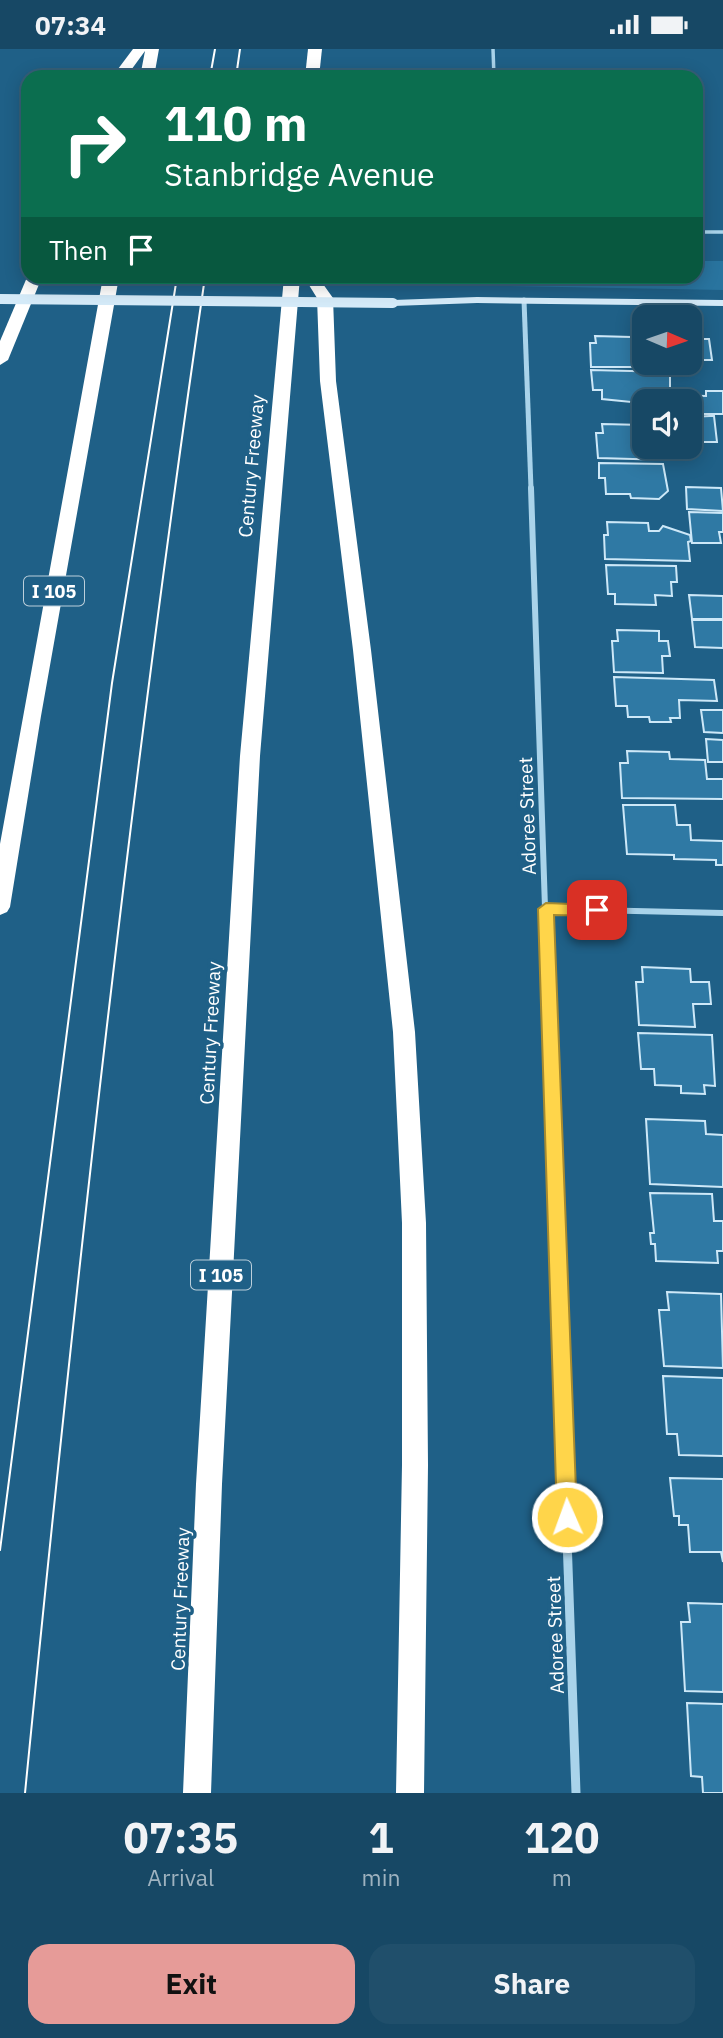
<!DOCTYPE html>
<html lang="en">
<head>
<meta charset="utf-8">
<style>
  :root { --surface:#174865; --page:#204f6b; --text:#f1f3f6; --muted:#9eb2bf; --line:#366079; --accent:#e69b98 }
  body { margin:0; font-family:"IBM Plex Sans",sans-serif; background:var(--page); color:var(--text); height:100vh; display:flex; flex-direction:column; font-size:26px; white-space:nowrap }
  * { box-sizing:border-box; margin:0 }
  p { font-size:23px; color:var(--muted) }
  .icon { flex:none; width:38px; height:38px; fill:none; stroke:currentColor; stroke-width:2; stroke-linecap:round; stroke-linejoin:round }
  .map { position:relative; height:1744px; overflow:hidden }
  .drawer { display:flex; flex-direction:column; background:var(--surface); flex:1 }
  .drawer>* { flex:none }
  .hud { position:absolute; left:21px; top:21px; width:682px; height:214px; border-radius:21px; box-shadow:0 4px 18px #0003,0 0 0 2px var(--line); background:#0b6e4f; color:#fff; overflow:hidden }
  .needle { width:46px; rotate:92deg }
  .tools { position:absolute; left:632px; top:256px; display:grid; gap:14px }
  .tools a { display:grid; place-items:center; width:70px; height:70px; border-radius:14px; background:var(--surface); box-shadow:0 4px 18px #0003,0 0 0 2px var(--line); font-size:35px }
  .pin { position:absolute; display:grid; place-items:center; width:60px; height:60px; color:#fff; margin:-30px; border-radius:14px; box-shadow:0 4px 10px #0006 }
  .me { position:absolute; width:77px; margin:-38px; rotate:358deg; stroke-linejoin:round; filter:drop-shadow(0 0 5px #0008) }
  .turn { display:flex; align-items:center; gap:24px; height:147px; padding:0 28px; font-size:32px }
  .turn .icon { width:91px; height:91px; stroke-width:2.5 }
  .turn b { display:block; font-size:49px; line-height:60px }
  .then { display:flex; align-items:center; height:66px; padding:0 28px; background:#0003; gap:14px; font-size:26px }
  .eta { display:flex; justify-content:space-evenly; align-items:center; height:119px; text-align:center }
  .eta b { font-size:42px; font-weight:800; line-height:49px }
  .button { display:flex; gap:14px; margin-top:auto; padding:14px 28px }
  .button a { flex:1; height:80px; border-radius:21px; background:var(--accent); color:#111; font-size:28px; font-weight:800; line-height:80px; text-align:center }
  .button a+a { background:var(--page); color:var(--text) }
  .status { display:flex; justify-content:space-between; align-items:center; height:49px; padding:0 35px; background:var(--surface); direction:ltr }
  .status svg { height:19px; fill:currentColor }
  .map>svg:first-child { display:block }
  .green { fill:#29749f }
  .building { fill:#2f79a4; stroke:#cde8f8; stroke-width:2 }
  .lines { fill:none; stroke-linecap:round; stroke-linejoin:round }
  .lane { stroke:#a9d3ea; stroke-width:3.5 }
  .street-far2 { stroke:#a9d3ea; stroke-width:5 }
  .street-far1 { stroke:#a9d3ea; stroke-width:6 }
  .street { stroke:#a9d3ea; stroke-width:9 }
  .secondary { fill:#d4eaf8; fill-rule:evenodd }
  .highway { fill:#fff; fill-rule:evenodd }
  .tram { stroke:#fff; stroke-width:2 }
  .secondary-bridge { stroke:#d4eaf8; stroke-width:10 }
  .route { fill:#ffd54a; stroke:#a68a30; stroke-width:2 }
  .labels { text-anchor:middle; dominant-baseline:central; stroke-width:7; stroke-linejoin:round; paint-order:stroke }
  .shield { fill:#1f6087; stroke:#bccfdb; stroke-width:2 }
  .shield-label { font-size:18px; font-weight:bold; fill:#fff }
  .street-label { font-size:19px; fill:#fff; stroke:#1f6087 }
</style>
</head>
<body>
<div class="status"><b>07:34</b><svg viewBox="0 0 49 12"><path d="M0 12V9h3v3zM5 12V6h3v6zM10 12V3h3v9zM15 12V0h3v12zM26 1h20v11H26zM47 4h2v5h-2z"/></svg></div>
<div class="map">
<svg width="723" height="1744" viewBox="0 0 723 1744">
  <rect width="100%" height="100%" fill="#1f6087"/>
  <!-- green -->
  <path class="green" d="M697,212H723V241L451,236V228H696Z"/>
  <!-- building -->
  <g class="building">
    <path d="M595,287L631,288V292H644V307L633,306V318H591L590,294H596Z"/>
    <path d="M690,290H709L712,311H690Z"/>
    <path d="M591,321L670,323V351H641V354L602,350V341H593Z"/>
    <path d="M706,342H723V365H690V352H674V346L706,347Z"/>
    <path d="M710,367H714L717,393H690V368Z"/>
    <path d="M602,375L644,376V397H667L668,411L598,409L596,384H603Z"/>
    <path d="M599,414L663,415L668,442L659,450L631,449L630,445H606L605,429H599Z"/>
    <path d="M686,438L721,439L723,462L687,460Z"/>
    <path d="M689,463L723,464V483H719L721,494H692Z"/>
    <path d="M607,473L648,474L649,482H659L663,477L690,486L691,492L688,493L690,512L605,510L604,486H608Z"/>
    <path d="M606,516L676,517L677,533H671L672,547L655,546L656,556L615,555V545H608Z"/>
    <path d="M689,546L723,547V570H692Z"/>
    <path d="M692,571H723V599L695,598Z"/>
    <path d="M617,581L659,582V592H668L670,607H662L663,624L614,623L612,592H618Z"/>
    <path d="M614,628L714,631L717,652L679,651L680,669H670L671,673H650L649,668H628L627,657H616Z"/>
    <path d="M701,661H723V684L704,683Z"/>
    <path d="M706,690L723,691V713H708Z"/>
    <path d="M627,702L669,703L670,710L705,711L707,730H723V750L622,749L620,714H628Z"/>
    <path d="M623,756H675L677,776H690L691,791L723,792V816H716V811L674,810V806L627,805Z"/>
    <path d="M642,918L690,920L691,933H709L711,955H693L695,978L639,976L636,933H643Z"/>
    <path d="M638,984L712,986L715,1037L704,1036L705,1045L681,1044V1037L655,1036L654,1020H641Z"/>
    <path d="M646,1070L705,1072L706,1085L723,1086V1138L650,1135Z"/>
    <path d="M650,1144L712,1145L714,1172H723V1202H717L718,1214L656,1212L655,1195H651L650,1184H654Z"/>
    <path d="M667,1243L721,1245L723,1319L664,1317L659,1261H669Z"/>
    <path d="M663,1327L723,1329V1407L679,1406L677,1385H667Z"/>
    <path d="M670,1429L723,1430V1513L721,1503H690L688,1476H679V1467H674Z"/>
    <path d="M688,1554L723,1555V1643L685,1642L681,1573H690Z"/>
    <path d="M687,1654L723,1655V1744H703L702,1728L691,1727Z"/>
  </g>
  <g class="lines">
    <!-- lane -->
    <g class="lane">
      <path d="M493,0L494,28"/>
      <path d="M696,183H723"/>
    </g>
    <!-- street-far2 -->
    <path class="street-far2" d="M524,251L531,440"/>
    <!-- street-far1 -->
    <g class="street-far1">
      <path d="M531,439L550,1009"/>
      <path d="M546,860L723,864"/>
    </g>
    <!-- street -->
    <path class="street" d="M550,1007L576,1744"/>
    <!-- secondary -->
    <path class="secondary" d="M477,248L723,251V257L477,254L393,257L388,254L393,251Z"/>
    <!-- highway -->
    <g class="highway">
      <path d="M133,0H159L154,28H140L145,2L126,28H112Z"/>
      <path d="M308,0H322L319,28H305Z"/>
      <path d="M28,226L42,228L8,311L0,316V292Z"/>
      <path d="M103,228H119L41,667L10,858L7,863L0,866V795Z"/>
      <path d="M284,228H300L260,707L222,1435L211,1744H183L196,1435L240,707Z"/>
      <path d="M304,228H318L333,249L336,332L371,601L415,983L426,1174L428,1416L424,1744H396L402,1416V1174L393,983L353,601L320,332L317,249Z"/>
    </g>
    <!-- tram -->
    <g class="tram">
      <path d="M210,28L215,0"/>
      <path d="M236,28L240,0"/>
      <path d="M0,1501L112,634L177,228"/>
      <path d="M25,1744C75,1237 131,732 205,228"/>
    </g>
    <!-- secondary-bridge -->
    <path class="secondary-bridge" d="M0,250L393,254"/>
  </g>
  <!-- route -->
  <path class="route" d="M546,854L597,856L605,861L597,867L554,866L577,1468L574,1474L567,1477L560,1474L557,1468L538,860Z"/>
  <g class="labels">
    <!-- shield labels -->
    <g class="shield">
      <rect x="24" y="527.5" width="60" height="29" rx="5"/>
      <rect x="191" y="1211.5" width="60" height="29" rx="5"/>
    </g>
    <g class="shield-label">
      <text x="54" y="542">I 105</text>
      <text x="221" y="1226">I 105</text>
    </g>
    <!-- street labels -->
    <g class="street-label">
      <text transform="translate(251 417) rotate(-85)">Century Freeway</text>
      <text transform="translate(527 767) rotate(-92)">Adoree Street</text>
      <text transform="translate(210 984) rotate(-87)">Century Freeway</text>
      <text transform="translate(180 1550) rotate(-88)">Century Freeway</text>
      <text transform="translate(555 1586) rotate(-92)">Adoree Street</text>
    </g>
  </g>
</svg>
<div class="tools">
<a><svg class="needle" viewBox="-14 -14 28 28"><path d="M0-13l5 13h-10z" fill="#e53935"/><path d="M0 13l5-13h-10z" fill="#9eb2bf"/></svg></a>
<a><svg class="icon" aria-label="sound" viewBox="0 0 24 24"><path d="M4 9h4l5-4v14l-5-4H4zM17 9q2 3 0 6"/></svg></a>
</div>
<div class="pin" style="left:597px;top:861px;background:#d93025"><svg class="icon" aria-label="arrive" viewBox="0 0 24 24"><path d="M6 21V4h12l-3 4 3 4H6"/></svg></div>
<svg class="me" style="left:567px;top:1468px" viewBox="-20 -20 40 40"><circle r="17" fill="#ffd54a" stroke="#fff" stroke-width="3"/><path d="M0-11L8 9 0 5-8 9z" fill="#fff"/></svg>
<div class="hud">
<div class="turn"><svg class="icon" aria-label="right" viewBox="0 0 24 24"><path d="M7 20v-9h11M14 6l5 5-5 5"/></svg><div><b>110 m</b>Stanbridge Avenue</div></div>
<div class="then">Then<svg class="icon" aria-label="arrive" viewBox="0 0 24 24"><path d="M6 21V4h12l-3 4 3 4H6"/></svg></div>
</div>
</div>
<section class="drawer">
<div class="eta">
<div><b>07:35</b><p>Arrival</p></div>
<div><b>1</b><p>min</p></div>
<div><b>120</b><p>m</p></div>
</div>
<div class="button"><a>Exit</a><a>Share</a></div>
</section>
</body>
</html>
